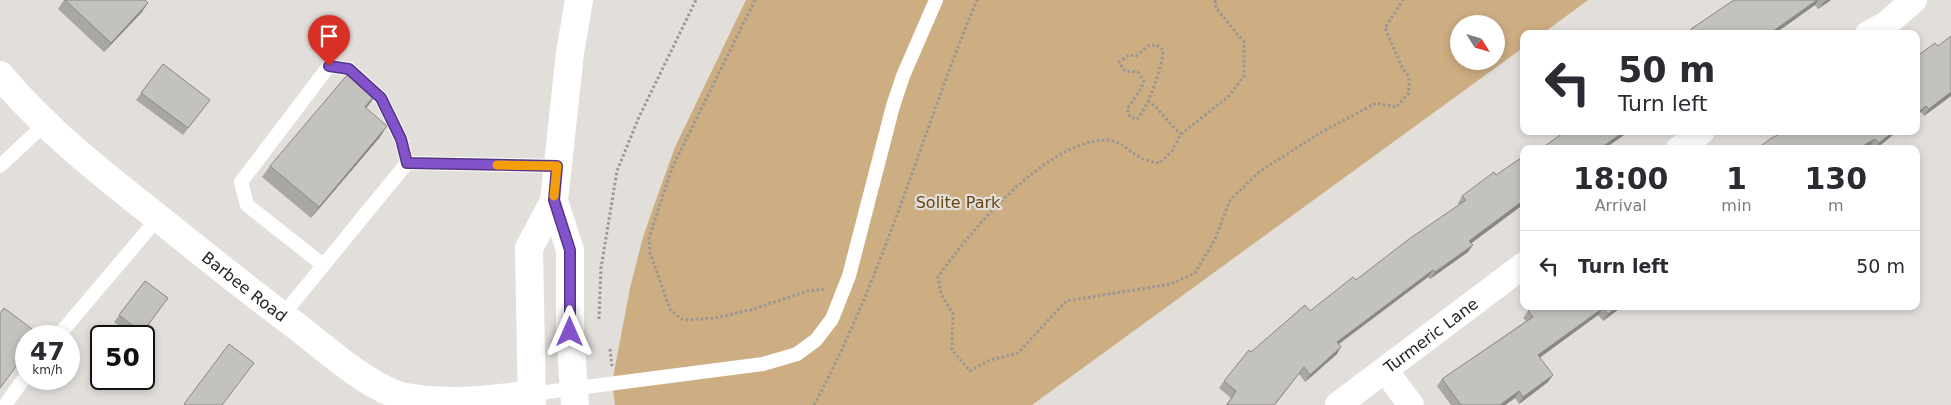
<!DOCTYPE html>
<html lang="en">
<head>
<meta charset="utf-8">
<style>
  :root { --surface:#fff; --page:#f7f7f7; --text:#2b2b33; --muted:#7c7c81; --line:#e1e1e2 }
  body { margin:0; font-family:"DejaVu Sans",sans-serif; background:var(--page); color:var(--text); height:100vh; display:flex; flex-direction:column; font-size:19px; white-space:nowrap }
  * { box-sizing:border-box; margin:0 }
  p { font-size:16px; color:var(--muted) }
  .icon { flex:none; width:28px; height:28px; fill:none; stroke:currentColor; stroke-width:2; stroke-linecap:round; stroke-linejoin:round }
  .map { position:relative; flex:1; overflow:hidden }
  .details { position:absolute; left:1520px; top:145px; width:400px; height:165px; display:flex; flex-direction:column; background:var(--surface); border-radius:10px; box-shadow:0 2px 8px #0003 }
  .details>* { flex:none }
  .banner { position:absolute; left:1520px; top:30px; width:400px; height:105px; border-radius:10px; box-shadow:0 2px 8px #0003; background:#fff; color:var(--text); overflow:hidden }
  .needle { width:32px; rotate:127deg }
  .tools { position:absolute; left:1450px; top:15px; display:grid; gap:10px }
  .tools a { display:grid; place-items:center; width:55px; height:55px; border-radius:50%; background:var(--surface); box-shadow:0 2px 8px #0003; font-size:25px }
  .speed { position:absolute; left:15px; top:325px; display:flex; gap:10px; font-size:25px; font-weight:700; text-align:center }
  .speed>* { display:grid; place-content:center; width:65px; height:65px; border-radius:50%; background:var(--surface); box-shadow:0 2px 8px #0003; line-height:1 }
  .speed small { font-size:12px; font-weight:400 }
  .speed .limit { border:2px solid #111; border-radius:8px; background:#fff; color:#111 }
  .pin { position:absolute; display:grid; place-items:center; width:42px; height:42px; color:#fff; margin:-51px -21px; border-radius:50% 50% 50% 0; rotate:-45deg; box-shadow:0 0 5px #0007 }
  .pin .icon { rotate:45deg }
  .me { position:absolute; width:55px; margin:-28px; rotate:0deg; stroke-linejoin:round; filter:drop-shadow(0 0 4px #0008) }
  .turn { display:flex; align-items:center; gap:18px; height:105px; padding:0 15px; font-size:22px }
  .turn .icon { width:65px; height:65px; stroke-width:2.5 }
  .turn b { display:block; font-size:35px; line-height:42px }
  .eta { display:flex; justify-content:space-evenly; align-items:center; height:85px; text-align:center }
  .eta b { font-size:30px; font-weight:700; line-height:35px }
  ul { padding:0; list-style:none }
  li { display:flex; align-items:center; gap:15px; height:70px; padding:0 15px; border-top:1px solid var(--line) }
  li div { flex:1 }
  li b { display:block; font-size:19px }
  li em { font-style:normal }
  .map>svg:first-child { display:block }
  .green { fill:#cdad82; fill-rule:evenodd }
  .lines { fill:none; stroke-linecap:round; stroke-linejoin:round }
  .path { stroke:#999794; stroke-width:3; stroke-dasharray:2.5 2.5; stroke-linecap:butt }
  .service { stroke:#fff; stroke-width:14 }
  .minor { stroke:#fff; stroke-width:26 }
  .tertiary { stroke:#fff; stroke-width:28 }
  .secondary { stroke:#fff; stroke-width:28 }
  .wall { fill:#a9a7a3 }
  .shaded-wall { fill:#898885 }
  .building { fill:#c4c2be; stroke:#898885 }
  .route-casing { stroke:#553684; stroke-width:12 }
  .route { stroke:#8353cb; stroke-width:9 }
  .slow { stroke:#f59e0b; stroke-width:9 }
  .labels { text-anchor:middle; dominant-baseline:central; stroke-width:4.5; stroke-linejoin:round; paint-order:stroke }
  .park-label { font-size:16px; fill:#674611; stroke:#e2dfdb }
  .street-label { font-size:16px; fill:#252423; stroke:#e2dfdb }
</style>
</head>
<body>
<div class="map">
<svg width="1951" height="405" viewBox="0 0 1951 405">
  <rect width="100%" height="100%" fill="#e2dfdb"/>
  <!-- green -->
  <path class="green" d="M746,0H1588L1542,34H1524V47L1032,405H615L612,383L630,288L643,237L656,200L675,147ZM1459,24H1496V61H1459Z"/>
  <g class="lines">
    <!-- path -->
    <g class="path">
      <path d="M755,0L672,168L649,238L650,253L670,309L680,318L685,320L715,318L750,310L807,291L825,289"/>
      <path d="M1215,0L1216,8L1244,42V76L1228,97L1181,134L1172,151L1160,163C1154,162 1146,161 1141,158C1128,151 1122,140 1105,140C1045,142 970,231 938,277L941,294L953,314L952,350L970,371L990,360L1018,353L1066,301L1171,284L1195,273L1215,239L1230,200L1259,172L1320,133L1376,103L1396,107L1409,93V77L1402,67L1385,28L1403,0"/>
      <path d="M1157,45L1163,50C1163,65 1148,108 1137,119L1130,117L1127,109L1141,89L1144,81L1138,72L1125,71L1119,62L1129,55L1136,56L1148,46Z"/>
      <path d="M1148,101C1158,107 1170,125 1181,134"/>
      <path d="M599,319L601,268L617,171L639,117L696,0"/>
      <path d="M610,349L612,366"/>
      <path d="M814,405C884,276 921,134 977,0"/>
    </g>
    <!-- service -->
    <g class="service">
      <path d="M0,166L46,123"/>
      <path d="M323,265L247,205L241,182L329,66L349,69L381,98L401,139L407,163"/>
      <path d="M282,316L407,163L557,166"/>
      <path d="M58,336L158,218"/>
      <path d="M531,394L763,364L797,354L816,340L832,319L849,276L893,106L903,76L936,0"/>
      <path d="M5,405L26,376"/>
    </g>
    <!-- minor -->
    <g class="minor">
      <path d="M1868,34L1885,25L1914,0"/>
      <path d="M1679,149L1702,131"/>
      <path d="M1385,370L1411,405"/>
      <path id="s1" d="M1338,405L1524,265"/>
    </g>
    <!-- tertiary -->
    <path class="tertiary" id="s2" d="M0,75C45,129 102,174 157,217C201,252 245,288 291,322C323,346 362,383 400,396C441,405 489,400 531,394"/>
    <!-- secondary -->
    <g class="secondary">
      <path d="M554,201L570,250V332L575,405"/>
      <path d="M532,405L529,248L554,201L570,53L579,0"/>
    </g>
  </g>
  <!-- wall -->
  <g class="wall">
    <path d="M64,0H145L142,12L104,52L58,9Z"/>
    <path d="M1734,0H1831L1818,9L1815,5L1774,34H1688L1691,29Z"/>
    <path d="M1916,57L1951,96L1924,116L1921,112Z"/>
    <path d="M163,64L210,100L183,135L136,100Z"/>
    <path d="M379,90L366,108L380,137L311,218L262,177L270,166Z"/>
    <path d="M1785,131H1898L1876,149H1873L1870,146Z"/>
    <path d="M1462,196L1524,204L1471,243L1468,252L1430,279L1428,277L1339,344L1337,354L1305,382L1299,374L1275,405H1226L1231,398L1219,388L1224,381L1251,352L1310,311L1356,280L1459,205L1458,203Z"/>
    <path d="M145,281L168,298L140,336H133L114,322Z"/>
    <path d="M1534,306H1623L1603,321L1598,315L1540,357L1548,382L1519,404L1515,398L1505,405H1451L1437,386L1442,379L1526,321L1523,318L1528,311Z"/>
  </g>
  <!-- shaded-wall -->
  <g class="shaded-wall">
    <path d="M1817,0H1818L1815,5L1774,34H1769Z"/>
    <path d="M1827,0H1831L1818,9L1823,3Z"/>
    <path d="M148,3L142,12L104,52L111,43Z"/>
    <path d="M379,90L371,102L358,118L365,107Z"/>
    <path d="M1951,92V96L1924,116L1929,109Z"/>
    <path d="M1926,106L1921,112L1916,117V114Z"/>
    <path d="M387,126L380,137L311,218L319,207Z"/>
    <path d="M1625,131H1630L1604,149H1599Z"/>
    <path d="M1894,131H1898L1875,149L1879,143Z"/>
    <path d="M1875,139L1870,146L1865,149H1857Z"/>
    <path d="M1524,200V204L1465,248L1469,241Z"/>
    <path d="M1473,245L1468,252L1430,279L1435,272Z"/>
    <path d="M1433,270L1428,277L1332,349L1337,342Z"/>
    <path d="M1618,306H1623L1603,321L1608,314Z"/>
    <path d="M1603,308L1598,315L1534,362L1538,355Z"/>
    <path d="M1341,347L1337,354L1305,382L1310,375Z"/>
    <path d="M1553,375L1548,382L1519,404L1523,397Z"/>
    <path d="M1519,391L1515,398L1505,405H1500Z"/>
  </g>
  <!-- building -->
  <g class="building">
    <path d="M65,0H145L148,3L111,43Z"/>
    <path d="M1734,0H1817L1769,34H1694L1691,29Z"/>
    <path d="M1951,36V92L1929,109L1926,106L1916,114V57L1935,43L1938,46Z"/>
    <path d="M163,64L210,100L188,128L141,93Z"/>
    <path d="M353,68L379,90L365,107L387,126L319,207L270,166Z"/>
    <path d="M1566,131H1625L1599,149H1534L1540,145L1542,148Z"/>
    <path d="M1785,131H1894L1879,143L1875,139L1857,149H1757L1770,139Z"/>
    <path d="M1524,156V200L1469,241L1473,245L1435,272L1433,270L1337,342L1341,347L1310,375L1304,367L1274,405H1227L1236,391L1224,381L1249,350L1251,352L1305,305L1310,311L1353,277L1356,280L1409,239L1466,200L1462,196L1494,172L1496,175Z"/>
    <path d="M145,281L168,298L142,333L119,315Z"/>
    <path d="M1534,306H1618L1608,314L1603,308L1538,355L1553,375L1523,397L1519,391L1500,405H1461L1442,379L1533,317L1528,311Z"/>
    <path d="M4,308L40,335L39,336H26V353L0,388V313Z"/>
    <path d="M229,344L254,363L222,405H186L184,404Z"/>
  </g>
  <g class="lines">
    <!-- route casing -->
    <g class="route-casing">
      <path id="route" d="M329,66L349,69L381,98L401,139L407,163L557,166L554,200L570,250V332"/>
    </g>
    <!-- route -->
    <use href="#route" class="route"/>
    <!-- slow -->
    <path class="slow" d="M497,165L557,166L554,196"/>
  </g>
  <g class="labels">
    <!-- park labels -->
    <g class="park-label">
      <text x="958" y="202">Solite Park</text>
    </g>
    <!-- street labels -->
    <g class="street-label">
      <text stroke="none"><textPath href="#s2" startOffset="324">Barbee Road</textPath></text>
      <text stroke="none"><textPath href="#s1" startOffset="116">Turmeric Lane</textPath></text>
    </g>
  </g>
</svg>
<div class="tools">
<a><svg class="needle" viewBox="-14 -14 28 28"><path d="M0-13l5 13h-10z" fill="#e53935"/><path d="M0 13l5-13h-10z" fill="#7c7c81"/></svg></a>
</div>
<div class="speed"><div>47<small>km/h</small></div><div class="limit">50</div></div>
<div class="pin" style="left:329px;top:66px;background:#d93025"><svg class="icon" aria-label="arrive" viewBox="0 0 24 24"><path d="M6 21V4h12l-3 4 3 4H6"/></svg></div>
<svg class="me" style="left:570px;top:332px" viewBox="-20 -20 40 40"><path d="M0-17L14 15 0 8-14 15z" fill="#8353cb" stroke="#fff" stroke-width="4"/></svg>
<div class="banner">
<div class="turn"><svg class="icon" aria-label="left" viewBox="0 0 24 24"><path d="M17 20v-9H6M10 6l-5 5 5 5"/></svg><div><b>50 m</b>Turn left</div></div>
</div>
<section class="details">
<div class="eta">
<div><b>18:00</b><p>Arrival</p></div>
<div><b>1</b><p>min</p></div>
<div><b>130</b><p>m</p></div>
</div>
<ul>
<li><svg class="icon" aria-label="left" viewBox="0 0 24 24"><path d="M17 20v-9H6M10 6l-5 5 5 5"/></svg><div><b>Turn left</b></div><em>50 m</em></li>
</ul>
</section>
</div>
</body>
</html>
